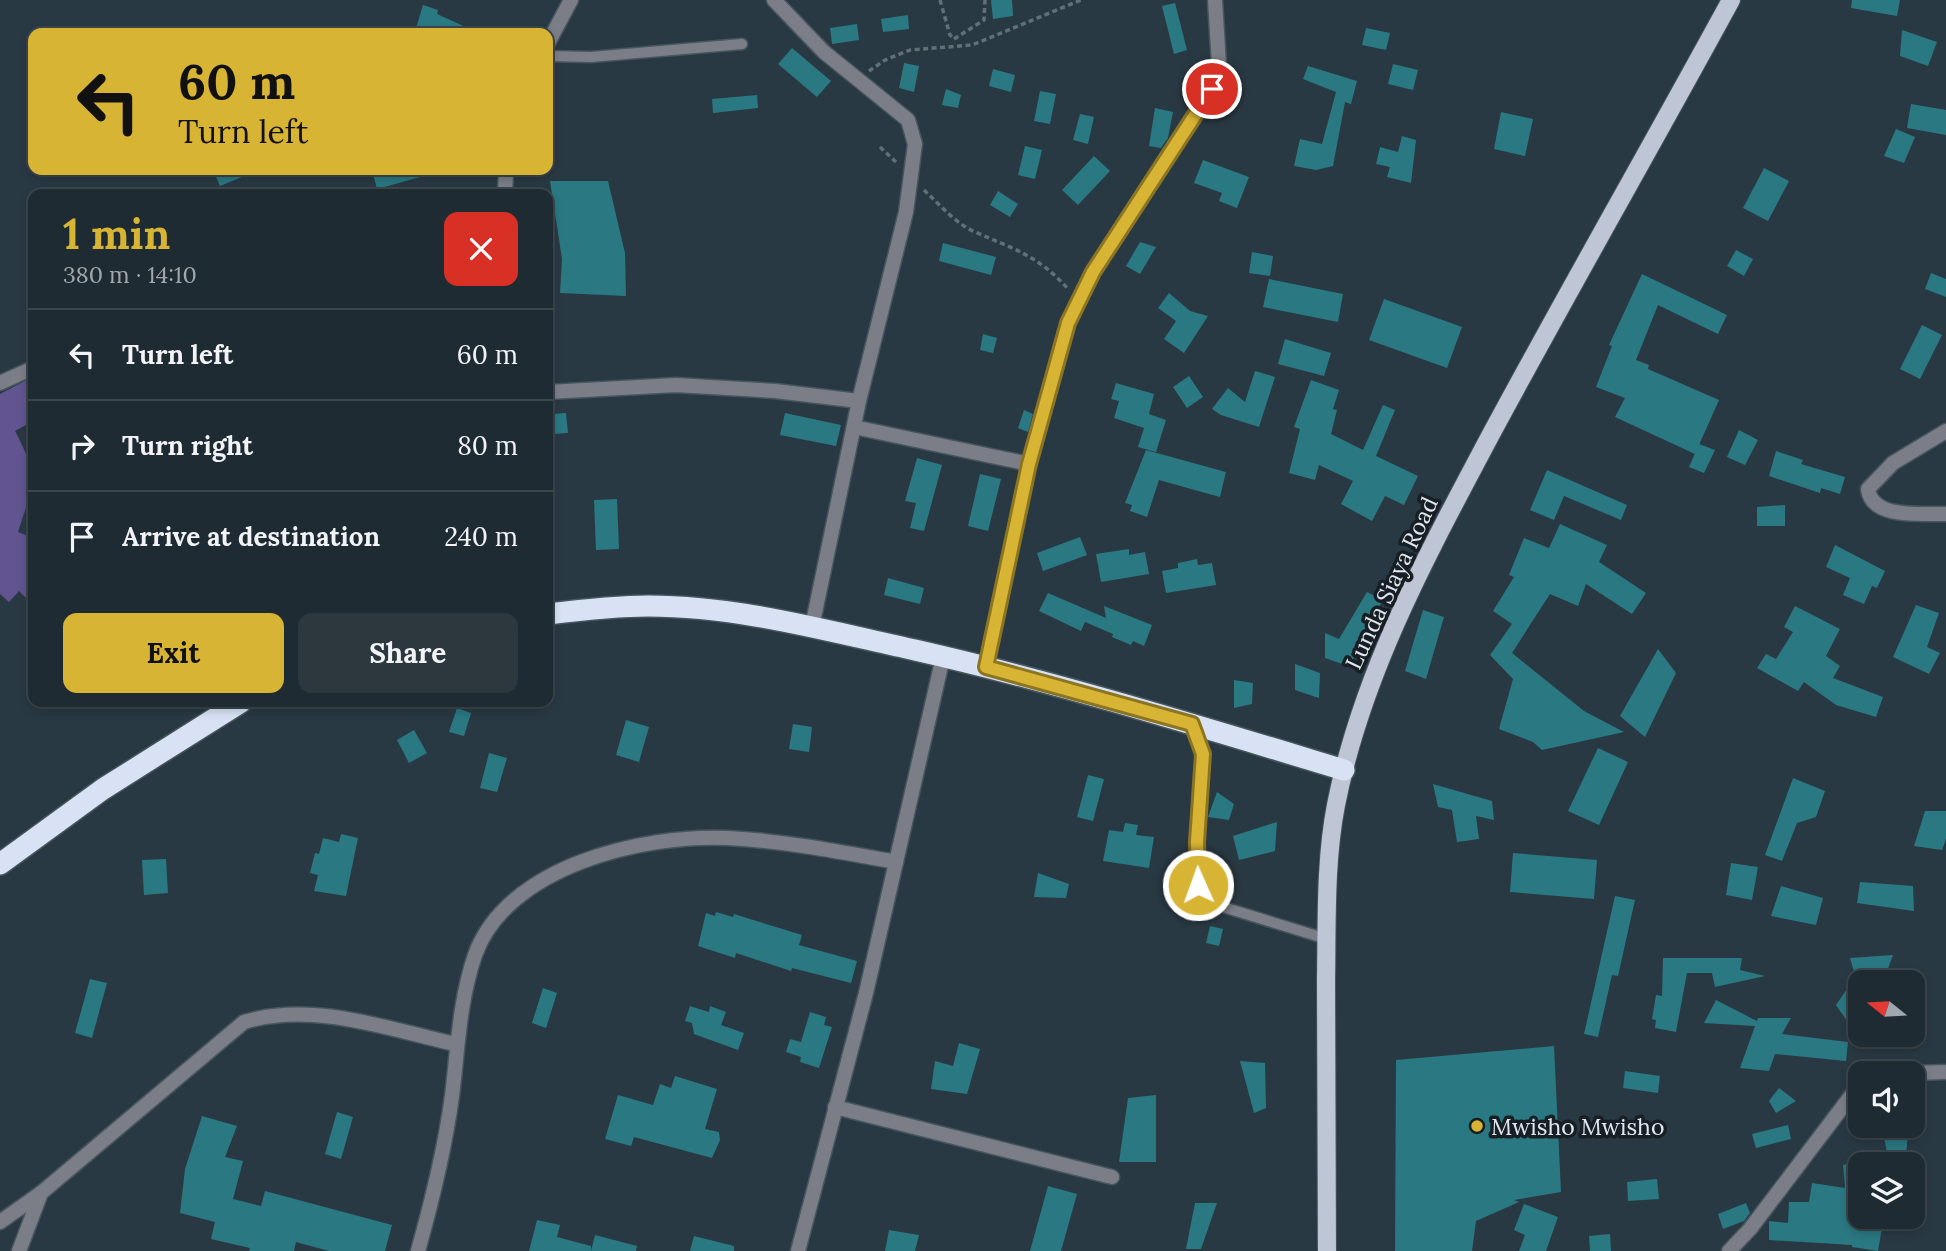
<!DOCTYPE html>
<html lang="en">
<head>
<meta charset="utf-8">
<style>
  :root { --surface:#1f2b32; --page:#2c373e; --text:#f1f3f6; --muted:#a1a7ac; --line:#3c474d; --accent:#d8b434 }
  body { margin:0; font-family:Lora,serif; background:var(--page); color:var(--text); height:100vh; display:flex; flex-direction:column; font-size:26px; white-space:nowrap }
  * { box-sizing:border-box; margin:0 }
  p { font-size:23px; color:var(--muted) }
  .icon { flex:none; width:38px; height:38px; fill:none; stroke:currentColor; stroke-width:2; stroke-linecap:round; stroke-linejoin:round }
  .map { position:relative; flex:1; overflow:hidden }
  .panel { position:absolute; left:28px; top:189px; width:525px; height:518px; display:flex; flex-direction:column; background:var(--surface); border-radius:14px; box-shadow:0 4px 10px #0003,0 0 0 2px var(--line) }
  .panel>* { flex:none }
  .hud { position:absolute; left:28px; top:28px; width:525px; height:147px; border-radius:14px; box-shadow:0 4px 10px #0003,0 0 0 2px var(--line); background:#d8b434; color:#111; overflow:hidden }
  .needle { width:46px; rotate:288deg }
  .fabs { position:absolute; left:1848px; top:970px; display:grid; gap:14px }
  .fabs a { display:grid; place-items:center; width:77px; height:77px; border-radius:14px; background:var(--surface); box-shadow:0 4px 10px #0003,0 0 0 2px var(--line); font-size:35px }
  .pin { position:absolute; display:grid; place-items:center; width:60px; height:60px; color:#fff; margin:-30px; border:4px solid #fff; border-radius:50%; box-shadow:0 2px 7px #0007 }
  .me { position:absolute; width:77px; margin:-38px; rotate:358deg; stroke-linejoin:round; filter:drop-shadow(0 0 5px #0008) }
  .turn { display:flex; align-items:center; gap:24px; height:147px; padding:0 35px; font-size:32px }
  .turn .icon { width:91px; height:91px; stroke-width:2.5 }
  .turn b { display:block; font-size:49px; line-height:60px }
  .round { display:grid; place-items:center; flex:none; width:74px; height:74px; border-radius:14px; background:var(--page) }
  .headline { display:flex; align-items:center; justify-content:space-between; height:119px; padding:0 35px }
  h1 { font-size:42px; font-weight:700; line-height:52px; color:var(--accent) }
  .action { display:flex; gap:14px; margin-top:auto; padding:14px 35px }
  .action a { flex:1; height:80px; border-radius:14px; background:var(--accent); color:#111; font-size:28px; font-weight:700; line-height:80px; text-align:center }
  .action a+a { background:var(--page); color:var(--text) }
  ul { padding:0; list-style:none }
  li { display:flex; align-items:center; gap:21px; height:91px; padding:0 35px; border-top:2px solid var(--line) }
  li div { flex:1 }
  li b { display:block; font-size:26px }
  li em { font-style:normal }
  .map>svg:first-child { display:block }
  .forest { fill:#625490 }
  .building { fill:#2a7882 }
  .lines { fill:none; stroke-linecap:round; stroke-linejoin:round }
  .lane-casing { stroke:#46555e; stroke-width:13 }
  .street-casing { stroke:#46555e; stroke-width:17 }
  .primary-casing { stroke:#46555e; stroke-width:20 }
  .highway-casing { stroke:#46555e; stroke-width:24 }
  .path { stroke:#616f77; stroke-width:3.5; stroke-dasharray:5 3.5; stroke-linecap:butt }
  .lane { stroke:#7b7e86; stroke-width:10 }
  .street { stroke:#7b7e86; stroke-width:14 }
  .primary { stroke:#bec6d5; stroke-width:18 }
  .highway { stroke:#d8e2f4; stroke-width:21 }
  .route-casing { stroke:#8c7522; stroke-width:18 }
  .route { stroke:#d8b434; stroke-width:12 }
  .poi-dot { fill:#d8b434; stroke:#181f24; stroke-width:2.5 }
  .labels { text-anchor:middle; dominant-baseline:central; stroke-width:7; stroke-linejoin:round; paint-order:stroke }
  .street-label { font-size:23px; fill:#dee8ee; stroke:#181f24 }
  .poi-label { font-size:23px; fill:#dee8ee; stroke:#181f24; text-anchor:start }
</style>
</head>
<body>
<div class="map">
<svg width="1946" height="1251" viewBox="0 0 1946 1251">
  <rect width="100%" height="100%" fill="#293943"/>
  <!-- forest -->
  <path class="forest" d="M29,379L33,387V421L15,431C40,479 34,482 18,532L33,538V605L19,591L9,602L0,594V394Z"/>
  <!-- building -->
  <g class="building">
    <path d="M991,0H1012L1013,16L993,19Z"/>
    <path d="M1852,0H1900L1897,16L1851,8Z"/>
    <path d="M1175,3L1187,50L1174,54L1162,6Z"/>
    <path d="M423,5L438,10L437,14L479,33H432L416,28Z"/>
    <path d="M908,15L909,29L883,32L881,19Z"/>
    <path d="M857,24L859,40L832,44L830,28Z"/>
    <path d="M1366,28L1390,33L1386,50L1362,45Z"/>
    <path d="M1902,30L1937,42L1928,66L1900,56Z"/>
    <path d="M792,48L831,81L817,97L778,64Z"/>
    <path d="M904,63L919,66L914,92L899,88Z"/>
    <path d="M1393,64L1418,70L1413,90L1388,84Z"/>
    <path d="M1308,66L1357,81L1351,104L1345,102L1333,166L1316,170L1294,166L1300,139L1322,144L1336,92L1303,79Z"/>
    <path d="M993,69L1015,75L1011,92L989,86Z"/>
    <path d="M946,89L961,95L958,108L942,105Z"/>
    <path d="M1040,91L1056,94L1050,124L1034,121Z"/>
    <path d="M757,95L758,108L713,113L712,99Z"/>
    <path d="M1911,104L1946,110V135L1907,128Z"/>
    <path d="M1155,108L1173,112L1168,138L1161,148L1149,146Z"/>
    <path d="M1501,112L1533,119L1525,156L1494,149Z"/>
    <path d="M1080,114L1094,117L1088,144L1073,140Z"/>
    <path d="M1896,129L1915,137L1904,163L1884,156Z"/>
    <path d="M1402,136L1416,140L1411,183L1387,177L1390,167L1376,164L1380,147L1398,152Z"/>
    <path d="M1025,146L1042,150L1035,179L1018,175Z"/>
    <path d="M1094,156L1110,171L1078,205L1062,190Z"/>
    <path d="M1203,160L1249,177L1237,208L1219,201L1222,193L1194,183Z"/>
    <path d="M1764,168L1789,181L1768,221L1743,208Z"/>
    <path d="M213,170H259L220,186Z"/>
    <path d="M372,170H430L431,174L377,189Z"/>
    <path d="M550,181H608L625,253L626,296L560,293L562,259Z"/>
    <path d="M998,191L1018,204L1010,217L990,205Z"/>
    <path d="M1140,242L1156,247L1140,274L1126,266Z"/>
    <path d="M943,243L996,257L991,275L939,261Z"/>
    <path d="M1736,250L1753,259L1744,276L1727,266Z"/>
    <path d="M1252,252L1273,256L1270,276L1249,273Z"/>
    <path d="M1931,273L1946,279V297L1925,289Z"/>
    <path d="M1642,274L1727,315L1718,334L1658,305L1636,360L1649,365L1648,369L1719,400L1695,454L1615,417L1625,398L1596,387L1612,346L1609,345Z"/>
    <path d="M1269,279L1343,294L1338,322L1263,307Z"/>
    <path d="M1169,293L1190,311L1208,316L1184,353L1164,339L1176,321L1158,308Z"/>
    <path d="M1384,299L1462,327L1447,368L1369,340Z"/>
    <path d="M1922,325L1942,335L1920,379L1900,369Z"/>
    <path d="M983,334L997,338L993,353L980,350Z"/>
    <path d="M1285,339L1331,353L1324,376L1278,364Z"/>
    <path d="M1255,371L1275,377L1259,427L1221,415L1212,409L1228,388L1245,402Z"/>
    <path d="M1189,376L1203,397L1187,408L1173,387Z"/>
    <path d="M1311,380L1339,390L1333,409L1337,410L1331,434L1363,450L1383,405L1395,410L1376,456L1418,476L1404,505L1385,496L1372,521L1341,504L1353,481L1319,465L1315,480L1289,473L1300,429L1294,427Z"/>
    <path d="M1116,383L1154,394L1149,414L1166,420L1156,452L1138,447L1144,428L1114,418L1119,401L1111,399Z"/>
    <path d="M1024,410L1033,414L1028,432L1018,428Z"/>
    <path d="M566,413L568,433L553,434L551,414Z"/>
    <path d="M785,413L841,425L836,446L780,435Z"/>
    <path d="M1739,430L1758,440L1745,465L1727,457Z"/>
    <path d="M1699,444L1715,450L1704,473L1689,467Z"/>
    <path d="M1146,450L1226,472L1220,497L1159,480L1147,517L1130,511L1132,505L1125,503Z"/>
    <path d="M1776,451L1803,460L1801,464L1845,477L1840,494L1821,488L1820,493L1769,476Z"/>
    <path d="M917,458L942,465L924,531L910,528L916,503L905,501Z"/>
    <path d="M1547,470L1627,505L1621,520L1564,496L1554,520L1530,510Z"/>
    <path d="M980,474L1001,479L988,531L968,526Z"/>
    <path d="M617,499L619,549L596,550L594,500Z"/>
    <path d="M1785,505V526H1757V507Z"/>
    <path d="M1560,524L1607,545L1599,562L1646,593L1632,614L1586,584L1578,606L1550,594L1512,653L1584,711L1624,732L1542,750L1533,742L1499,729L1513,679L1490,655L1512,624L1493,611L1514,577L1509,575L1524,538L1549,548Z"/>
    <path d="M1080,537L1087,555L1043,571L1037,553Z"/>
    <path d="M1835,545L1885,571L1877,588L1872,586L1864,604L1843,595L1850,578L1826,567Z"/>
    <path d="M1129,549V555L1145,552L1149,574L1101,582L1096,554Z"/>
    <path d="M1197,559L1198,565L1212,563L1216,585L1166,593L1162,571L1178,568V563Z"/>
    <path d="M888,578L924,588L920,604L884,595Z"/>
    <path d="M1367,592L1383,600L1354,647L1360,649L1348,666L1325,658V633L1339,639Z"/>
    <path d="M1048,593L1106,618L1104,606L1152,625L1144,646L1133,641L1131,645L1112,637L1113,634L1085,622L1081,631L1039,611Z"/>
    <path d="M1916,605L1939,613L1927,647L1940,653L1929,674L1893,657Z"/>
    <path d="M1795,606L1840,629L1826,656L1840,666L1833,678L1883,697L1876,717L1836,705L1804,682L1798,691L1757,668L1766,654L1776,659L1793,632L1784,627Z"/>
    <path d="M1423,610L1444,617L1426,679L1405,671Z"/>
    <path d="M1658,649L1676,673L1645,737L1620,716Z"/>
    <path d="M1295,664L1320,673L1319,698L1295,690Z"/>
    <path d="M1234,680L1253,683L1252,704L1234,708Z"/>
    <path d="M457,708L471,713L464,736L449,732Z"/>
    <path d="M626,720L649,727L639,762L616,755Z"/>
    <path d="M793,724L812,727L809,752L789,749Z"/>
    <path d="M414,730L427,753L409,763L397,740Z"/>
    <path d="M1598,748L1628,762L1599,825L1568,811Z"/>
    <path d="M489,753L507,758L497,792L480,788Z"/>
    <path d="M1088,775L1104,779L1093,821L1077,817Z"/>
    <path d="M1793,778L1825,791L1816,817L1797,823L1782,861L1765,855Z"/>
    <path d="M1433,784L1492,801L1494,820L1476,816L1479,839L1457,842L1452,810L1438,807Z"/>
    <path d="M1217,792L1234,804L1229,820L1208,817Z"/>
    <path d="M1925,811H1946V839L1942,850L1914,846Z"/>
    <path d="M1277,822L1275,851L1239,860L1233,836Z"/>
    <path d="M1125,823L1138,825L1136,835L1154,837L1149,868L1103,861L1109,830L1123,832Z"/>
    <path d="M341,834L358,838L346,896L314,891L318,875L310,873L315,853L319,854L323,838L339,842Z"/>
    <path d="M1513,853L1597,860L1594,899L1510,892Z"/>
    <path d="M166,859L168,893L144,895L142,860Z"/>
    <path d="M1731,863L1758,867L1752,900L1726,895Z"/>
    <path d="M1038,873L1069,884L1066,898L1034,897Z"/>
    <path d="M1860,882L1913,886L1914,911L1857,903Z"/>
    <path d="M1781,886L1823,898L1816,925L1771,916Z"/>
    <path d="M1615,896L1635,900L1618,976L1612,975L1598,1037L1584,1034Z"/>
    <path d="M716,912L733,917L734,914L802,935L799,945L857,961L851,983L792,968L791,971L736,953L735,958L698,946L706,913L715,916Z"/>
    <path d="M1210,926L1223,929L1219,946L1206,943Z"/>
    <path d="M1893,955L1886,974L1856,979L1850,958Z"/>
    <path d="M1663,958H1742L1740,970L1765,976L1715,987L1712,973H1687L1676,1032L1655,1028L1656,1020L1652,1019L1656,995L1662,996Z"/>
    <path d="M90,979L107,983L92,1038L75,1033Z"/>
    <path d="M1849,986L1860,1006V1040L1836,1005Z"/>
    <path d="M543,988L557,993L546,1028L532,1023Z"/>
    <path d="M1716,1000L1757,1021L1758,1018H1791L1782,1034L1848,1042L1846,1061L1775,1054L1769,1071L1740,1068L1755,1026L1704,1023Z"/>
    <path d="M690,1006L709,1012L710,1006L726,1012L721,1025L744,1033L738,1050L694,1034L692,1023L685,1021Z"/>
    <path d="M810,1012L826,1017L824,1025L832,1027L819,1068L800,1062L801,1057L786,1052L790,1039L801,1042Z"/>
    <path d="M959,1043L980,1049L967,1094L931,1089L935,1061L953,1066Z"/>
    <path d="M1554,1046L1561,1192L1514,1200L1519,1202L1476,1221L1472,1251H1395L1396,1060Z"/>
    <path d="M1240,1061L1265,1063L1266,1108L1254,1113Z"/>
    <path d="M1625,1071L1660,1076L1658,1093L1623,1088Z"/>
    <path d="M675,1076L717,1089L705,1129L719,1132L720,1140L712,1158L634,1137L631,1146L605,1139L618,1095L653,1105L660,1084L671,1088Z"/>
    <path d="M1779,1088L1796,1101L1776,1113L1769,1101Z"/>
    <path d="M1156,1095V1162H1119L1128,1098Z"/>
    <path d="M337,1112L353,1117L341,1159L325,1154Z"/>
    <path d="M202,1116L237,1126L225,1157L243,1161L233,1199L261,1206L265,1191L392,1225L385,1251H329L296,1242L294,1251H249L250,1248L211,1239L215,1222L180,1213L185,1169Z"/>
    <path d="M1788,1125L1791,1139L1756,1148L1752,1134Z"/>
    <path d="M1882,1125H1909L1905,1164H1889Z"/>
    <path d="M1860,1162V1216H1884L1878,1251L1852,1247V1245L1769,1240V1221L1788,1223L1789,1202H1809L1812,1183L1845,1188L1843,1165Z"/>
    <path d="M1657,1179L1659,1199L1628,1201L1627,1182Z"/>
    <path d="M1048,1186L1077,1194L1061,1251H1030Z"/>
    <path d="M1195,1203H1217L1201,1249H1186Z"/>
    <path d="M1746,1203L1750,1213L1744,1221L1723,1229L1718,1214Z"/>
    <path d="M1524,1204L1558,1217L1546,1251H1519L1525,1235L1514,1230Z"/>
    <path d="M537,1220L560,1225L557,1237L591,1246V1251H529Z"/>
    <path d="M889,1230L919,1235L915,1251H885Z"/>
    <path d="M1610,1234L1611,1251H1590L1589,1236Z"/>
    <path d="M595,1235L637,1246L636,1251H591Z"/>
    <path d="M694,1236L734,1246V1251H690Z"/>
  </g>
  <g class="lines">
    <!-- lane casing -->
    <g class="lane-casing">
      <g id="lane">
        <path d="M548,56L591,57L742,44"/>
        <path d="M1193,726L1203,754L1198,819V885L1210,903L1327,939"/>
      </g>
    </g>
    <!-- street casing -->
    <g class="street-casing">
      <g id="street">
        <path d="M774,0L824,52L908,120L915,144L906,212L859,401L812,627"/>
        <path d="M548,43L571,0"/>
        <path d="M505,194L506,170"/>
        <path d="M0,383L33,368"/>
        <path d="M548,392L676,385L775,391L859,401"/>
        <path d="M854,427L1029,464"/>
        <path d="M1946,431L1893,463L1868,489C1872,520 1922,513 1946,514"/>
        <path d="M986,667L1029,464L1068,323L1093,272L1216,81L1219,65L1215,0"/>
        <path d="M1913,1073L1946,1072"/>
        <path d="M835,1107L1112,1177"/>
        <path d="M0,1222L41,1193L244,1022C313,1001 388,1029 455,1044"/>
        <path d="M19,1251L41,1193"/>
        <path d="M418,1251C432,1201 445,1148 452,1096C458,1048 459,1002 475,955C507,866 643,834 728,838C785,841 841,852 896,862"/>
        <path d="M798,1251L866,993L943,657"/>
        <path d="M1729,1251L1750,1229L1860,1084"/>
      </g>
    </g>
    <!-- primary casing -->
    <g class="primary-casing">
      <path id="primary" d="M1327,1251C1326,1161 1326,1071 1326,980C1327,923 1325,861 1336,805C1362,673 1427,555 1489,438C1568,291 1651,147 1731,0"/>
    </g>
    <!-- highway casing -->
    <g class="highway-casing">
      <g id="highway">
        <path d="M548,614C581,610 615,606 648,606C738,606 828,631 915,650C1060,683 1202,727 1344,770"/>
        <path d="M0,864L103,789L241,702"/>
      </g>
    </g>
    <!-- path -->
    <g class="path">
      <path d="M940,0L950,35L954,39"/>
      <path d="M954,39L984,20L985,0"/>
      <path d="M869,71L885,60L910,50L972,45L1081,0"/>
      <path d="M880,147L896,162"/>
      <path d="M924,190C940,205 955,223 975,232C1014,249 1039,256 1068,289"/>
    </g>
    <!-- lane -->
    <use href="#lane" class="lane"/>
    <!-- street -->
    <use href="#street" class="street"/>
    <!-- primary -->
    <use href="#primary" class="primary"/>
    <!-- highway -->
    <use href="#highway" class="highway"/>
  </g>
  <g class="lines">
    <!-- route casing -->
    <g class="route-casing">
      <path id="route" d="M1198,885L1197,842L1203,754L1192,724L986,667L1029,464L1068,323L1093,272L1212,89"/>
    </g>
    <!-- route -->
    <use href="#route" class="route"/>
  </g>
  <!-- markers -->
  <circle class="poi-dot" cx="1477" cy="1126" r="7"/>
  <g class="labels">
    <!-- street labels -->
    <g class="street-label">
      <text transform="translate(1391 583) rotate(-65)">Lunda Siaya Road</text>
    </g>
    <!-- poi labels -->
    <g class="poi-label">
      <text x="1491" y="1126">Mwisho Mwisho</text>
    </g>
  </g>
</svg>
<div class="fabs">
<a><svg class="needle" viewBox="-14 -14 28 28"><path d="M0-13l5 13h-10z" fill="#e53935"/><path d="M0 13l5-13h-10z" fill="#a1a7ac"/></svg></a>
<a><svg class="icon" aria-label="sound" viewBox="0 0 24 24"><path d="M4 9h4l5-4v14l-5-4H4zM17 9q2 3 0 6"/></svg></a>
<a><svg class="icon" aria-label="layers" viewBox="0 0 24 24"><path d="M12 4l9 5-9 5-9-5zM3 14l9 5 9-5"/></svg></a>
</div>
<div class="pin" style="left:1212px;top:89px;background:#d93025"><svg class="icon" aria-label="arrive" viewBox="0 0 24 24"><path d="M6 21V4h12l-3 4 3 4H6"/></svg></div>
<svg class="me" style="left:1198px;top:885px" viewBox="-20 -20 40 40"><circle r="17" fill="#d8b434" stroke="#fff" stroke-width="3"/><path d="M0-11L8 9 0 5-8 9z" fill="#fff"/></svg>
<div class="hud">
<div class="turn"><svg class="icon" aria-label="left" viewBox="0 0 24 24"><path d="M17 20v-9H6M10 6l-5 5 5 5"/></svg><div><b>60 m</b>Turn left</div></div>
</div>
<section class="panel">
<div class="headline"><div><h1>1 min</h1><p>380 m · 14:10</p></div><a class="round" style="background:#d93025;color:#fff"><svg class="icon" aria-label="close" viewBox="0 0 24 24"><path d="M6 6l12 12M18 6L6 18"/></svg></a></div>
<ul>
<li><svg class="icon" aria-label="left" viewBox="0 0 24 24"><path d="M17 20v-9H6M10 6l-5 5 5 5"/></svg><div><b>Turn left</b></div><em>60 m</em></li>
<li><svg class="icon" aria-label="right" viewBox="0 0 24 24"><path d="M7 20v-9h11M14 6l5 5-5 5"/></svg><div><b>Turn right</b></div><em>80 m</em></li>
<li><svg class="icon" aria-label="arrive" viewBox="0 0 24 24"><path d="M6 21V4h12l-3 4 3 4H6"/></svg><div><b>Arrive at destination</b></div><em>240 m</em></li>
</ul>
<div class="action"><a>Exit</a><a>Share</a></div>
</section>
</div>
</body>
</html>
